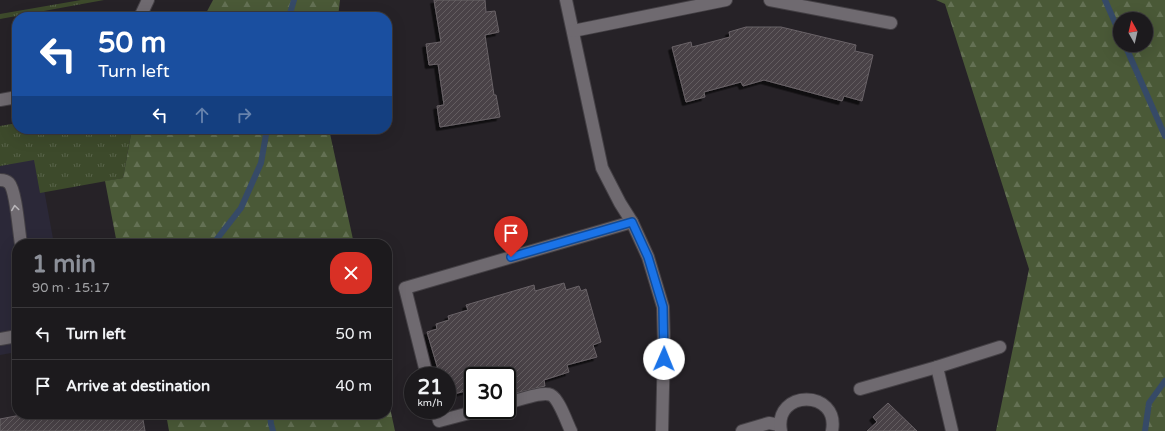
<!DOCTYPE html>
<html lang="en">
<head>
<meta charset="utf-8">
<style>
  :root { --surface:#1c1a1d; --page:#252326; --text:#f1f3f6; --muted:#a0a1a4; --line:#3a383b; --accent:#8c9099 }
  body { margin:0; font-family:"Varela Round",sans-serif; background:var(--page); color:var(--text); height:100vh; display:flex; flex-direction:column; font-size:15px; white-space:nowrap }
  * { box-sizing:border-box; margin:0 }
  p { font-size:13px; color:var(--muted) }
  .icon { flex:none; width:22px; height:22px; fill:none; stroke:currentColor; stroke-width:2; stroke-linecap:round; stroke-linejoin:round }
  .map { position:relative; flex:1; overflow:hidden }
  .side { position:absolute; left:12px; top:239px; width:380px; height:180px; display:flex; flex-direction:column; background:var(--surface); border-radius:16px; box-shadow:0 4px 16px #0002,0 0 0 1px var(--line) }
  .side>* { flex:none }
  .hud { position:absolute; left:12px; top:12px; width:380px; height:122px; border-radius:16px; box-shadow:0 4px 16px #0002,0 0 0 1px var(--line); background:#1a4fa0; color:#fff; overflow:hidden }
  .needle { width:26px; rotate:352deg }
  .buttons { position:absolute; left:1113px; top:12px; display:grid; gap:8px }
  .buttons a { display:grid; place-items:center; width:40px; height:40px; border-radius:50%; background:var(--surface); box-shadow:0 4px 16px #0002,0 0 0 1px var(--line); font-size:20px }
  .speed { position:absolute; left:404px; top:367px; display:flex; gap:8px; font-size:20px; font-weight:700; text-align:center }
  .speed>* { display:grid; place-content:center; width:52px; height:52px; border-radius:50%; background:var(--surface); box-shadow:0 4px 16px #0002,0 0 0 1px var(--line); line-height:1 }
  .speed small { font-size:10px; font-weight:400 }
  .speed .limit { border:2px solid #111; border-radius:6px; background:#fff; color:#111 }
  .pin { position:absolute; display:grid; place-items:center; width:34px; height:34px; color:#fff; margin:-41px -17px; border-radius:50% 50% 50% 0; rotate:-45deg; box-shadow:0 0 4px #0007 }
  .pin .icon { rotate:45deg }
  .me { position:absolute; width:44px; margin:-22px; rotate:1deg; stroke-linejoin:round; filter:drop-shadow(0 0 3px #0008) }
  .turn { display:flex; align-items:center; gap:14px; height:84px; padding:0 20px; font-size:18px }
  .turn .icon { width:52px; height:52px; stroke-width:2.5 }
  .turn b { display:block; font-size:28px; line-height:34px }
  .lanes { display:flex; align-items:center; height:38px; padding:0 20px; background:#0003; justify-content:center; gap:20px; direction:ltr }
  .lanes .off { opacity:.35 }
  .round { display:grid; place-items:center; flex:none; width:42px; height:42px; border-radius:16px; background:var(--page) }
  .overview { display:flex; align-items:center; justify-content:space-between; height:68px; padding:0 20px }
  h1 { font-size:24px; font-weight:700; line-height:30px; color:var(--accent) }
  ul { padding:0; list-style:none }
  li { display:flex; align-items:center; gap:12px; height:52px; padding:0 20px; border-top:1px solid var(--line) }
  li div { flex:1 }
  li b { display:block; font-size:15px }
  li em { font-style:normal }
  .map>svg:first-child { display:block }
  .commercial { fill:#2b2838 }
  .grass { fill:url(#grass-tufts) }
  .forest { fill:url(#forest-firs); fill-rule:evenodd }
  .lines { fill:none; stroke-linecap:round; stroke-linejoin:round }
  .stream { stroke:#364a67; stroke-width:6 }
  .building { fill:url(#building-hatch); stroke:#6a6368; filter:url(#shadow) }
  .minor-casing { stroke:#444045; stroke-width:14 }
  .minor { stroke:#6f6a70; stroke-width:12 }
  .oneway { stroke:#b9b6ba }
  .route-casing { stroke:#114b97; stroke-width:10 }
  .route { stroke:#1a73e8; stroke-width:7 }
</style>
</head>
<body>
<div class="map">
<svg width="1165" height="431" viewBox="0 0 1165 431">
  <defs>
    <pattern id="grass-tufts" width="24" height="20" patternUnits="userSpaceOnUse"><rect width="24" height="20" fill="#3d4a2b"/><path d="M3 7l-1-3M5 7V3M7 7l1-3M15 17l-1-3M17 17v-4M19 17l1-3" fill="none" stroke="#59644a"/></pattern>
    <pattern id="forest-firs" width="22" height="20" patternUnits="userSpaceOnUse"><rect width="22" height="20" fill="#4a5937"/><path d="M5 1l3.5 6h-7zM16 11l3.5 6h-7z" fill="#647154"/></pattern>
    <pattern id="building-hatch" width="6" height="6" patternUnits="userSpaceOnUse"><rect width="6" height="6" fill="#484246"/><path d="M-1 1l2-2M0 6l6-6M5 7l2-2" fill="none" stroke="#635d61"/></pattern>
    <filter id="shadow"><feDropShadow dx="-3.5" dy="3.5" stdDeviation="0" flood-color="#0009"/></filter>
  </defs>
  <rect width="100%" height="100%" fill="#262227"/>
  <!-- commercial -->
  <path class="commercial" d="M33,129L54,244H17V352L0,355V133Z"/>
  <!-- grass -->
  <g class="grass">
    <path d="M81,0H104L0,19V14Z"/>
    <path d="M17,123V129H132L123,178L40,193L34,160L0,166V126Z"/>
  </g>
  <!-- forest -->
  <g class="forest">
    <path d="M213,0H340L338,17H204Z"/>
    <path d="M936,0H1165V431H996L1029,269L945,4ZM1120,19H1146V45H1120Z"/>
    <path d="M132,129H329L354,244H117L105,181L123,178Z"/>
    <path d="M387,394L395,431H169L166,414H387Z"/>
  </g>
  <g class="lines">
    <!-- stream -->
    <g class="stream">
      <path d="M1105,0L1120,34"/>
      <path d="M289,17L294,0"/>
      <path d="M1125,45L1165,136"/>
      <path d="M213,244L241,208L261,163L267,129"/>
      <path d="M270,414L271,424L273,431"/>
      <path d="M1145,431L1149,403L1165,381"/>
    </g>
  </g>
  <!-- building -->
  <g class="building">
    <path d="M434,0H485L486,12L495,11L499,32L485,35L494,95H496L500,117L440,127L437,106L444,105L438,64L429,65L426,44L441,42Z"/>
    <path d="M746,27H781L856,45L855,51L873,55L862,101L844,96L842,101L764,80L743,86L741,82L704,92L705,97L686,102L672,47L691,42L692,47L730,37L729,32Z"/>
    <path d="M564,283L566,290L579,286L581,291L586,289L601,342L593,345L597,357L567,365L569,372L544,380L545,386L516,393L514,387L507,389V376H473V389L454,394L452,386L447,388V376H440L427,332L437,329L436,324L449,320L448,316L468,310L466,305L534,285L535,291Z"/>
    <path d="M888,403L917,431H867L877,422L873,417Z"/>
    <path d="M26,414H142L145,431H0V419Z"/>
  </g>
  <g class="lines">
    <!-- minor casing -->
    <g class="minor-casing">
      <g id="minor">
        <path d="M566,0L602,168L620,203L632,222L648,257L663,307L664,345L662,431"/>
        <path d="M770,0L891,23"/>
        <path d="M140,17L148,0"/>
        <path d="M573,31L726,0"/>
        <path d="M0,100L17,97"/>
        <path d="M0,180C3,180 7,181 9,183C16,190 19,233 21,244"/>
        <path d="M0,339L17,336"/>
        <path d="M427,376L405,288L632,222"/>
        <path d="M860,389L937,367"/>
        <path d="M507,403C516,401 542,391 551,395C559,399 567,423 571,431"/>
        <path d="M436,410L439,421L481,410"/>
        <path d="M742,431L769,423L779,425"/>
        <path d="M781,431C773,389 840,389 832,431"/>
        <path d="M952,431L937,367L1000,347"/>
      </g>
    </g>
    <!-- minor -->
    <use href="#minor" class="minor"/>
  </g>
  <!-- one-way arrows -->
  <defs><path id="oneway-chevron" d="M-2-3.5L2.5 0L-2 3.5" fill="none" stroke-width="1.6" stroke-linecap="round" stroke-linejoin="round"/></defs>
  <use class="oneway" href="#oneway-chevron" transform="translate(15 208) rotate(-98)"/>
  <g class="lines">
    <!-- route casing -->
    <g class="route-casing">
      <path id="route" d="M511,257L632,222L648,257L663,307L664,359"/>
    </g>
    <!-- route -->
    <use href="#route" class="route"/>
  </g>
</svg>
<div class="buttons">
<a><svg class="needle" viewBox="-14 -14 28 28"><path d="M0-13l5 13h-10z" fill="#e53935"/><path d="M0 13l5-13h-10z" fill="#a0a1a4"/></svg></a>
</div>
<div class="speed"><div>21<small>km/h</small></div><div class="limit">30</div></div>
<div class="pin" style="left:511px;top:257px;background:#d93025"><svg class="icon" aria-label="arrive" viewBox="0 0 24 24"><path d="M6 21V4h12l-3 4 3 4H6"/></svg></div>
<svg class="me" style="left:664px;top:359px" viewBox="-20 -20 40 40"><circle r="19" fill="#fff"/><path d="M0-13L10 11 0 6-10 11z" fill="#1a73e8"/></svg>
<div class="hud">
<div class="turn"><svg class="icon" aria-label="left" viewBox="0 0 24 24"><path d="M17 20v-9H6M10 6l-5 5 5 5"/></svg><div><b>50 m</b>Turn left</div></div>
<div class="lanes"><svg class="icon" aria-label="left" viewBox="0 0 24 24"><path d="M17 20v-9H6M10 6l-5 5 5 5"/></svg><svg class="icon off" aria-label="ahead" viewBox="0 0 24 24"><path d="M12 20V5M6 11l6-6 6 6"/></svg><svg class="icon off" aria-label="right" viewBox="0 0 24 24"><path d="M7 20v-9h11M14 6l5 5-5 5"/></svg></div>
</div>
<section class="side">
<div class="overview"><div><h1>1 min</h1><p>90 m · 15:17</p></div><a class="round" style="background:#d93025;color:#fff"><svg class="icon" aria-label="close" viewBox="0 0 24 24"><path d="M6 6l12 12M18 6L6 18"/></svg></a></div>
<ul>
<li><svg class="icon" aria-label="left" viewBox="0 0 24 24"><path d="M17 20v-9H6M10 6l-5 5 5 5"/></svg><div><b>Turn left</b></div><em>50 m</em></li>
<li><svg class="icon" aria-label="arrive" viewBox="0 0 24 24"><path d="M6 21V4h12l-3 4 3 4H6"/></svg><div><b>Arrive at destination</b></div><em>40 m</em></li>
</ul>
</section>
</div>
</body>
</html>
